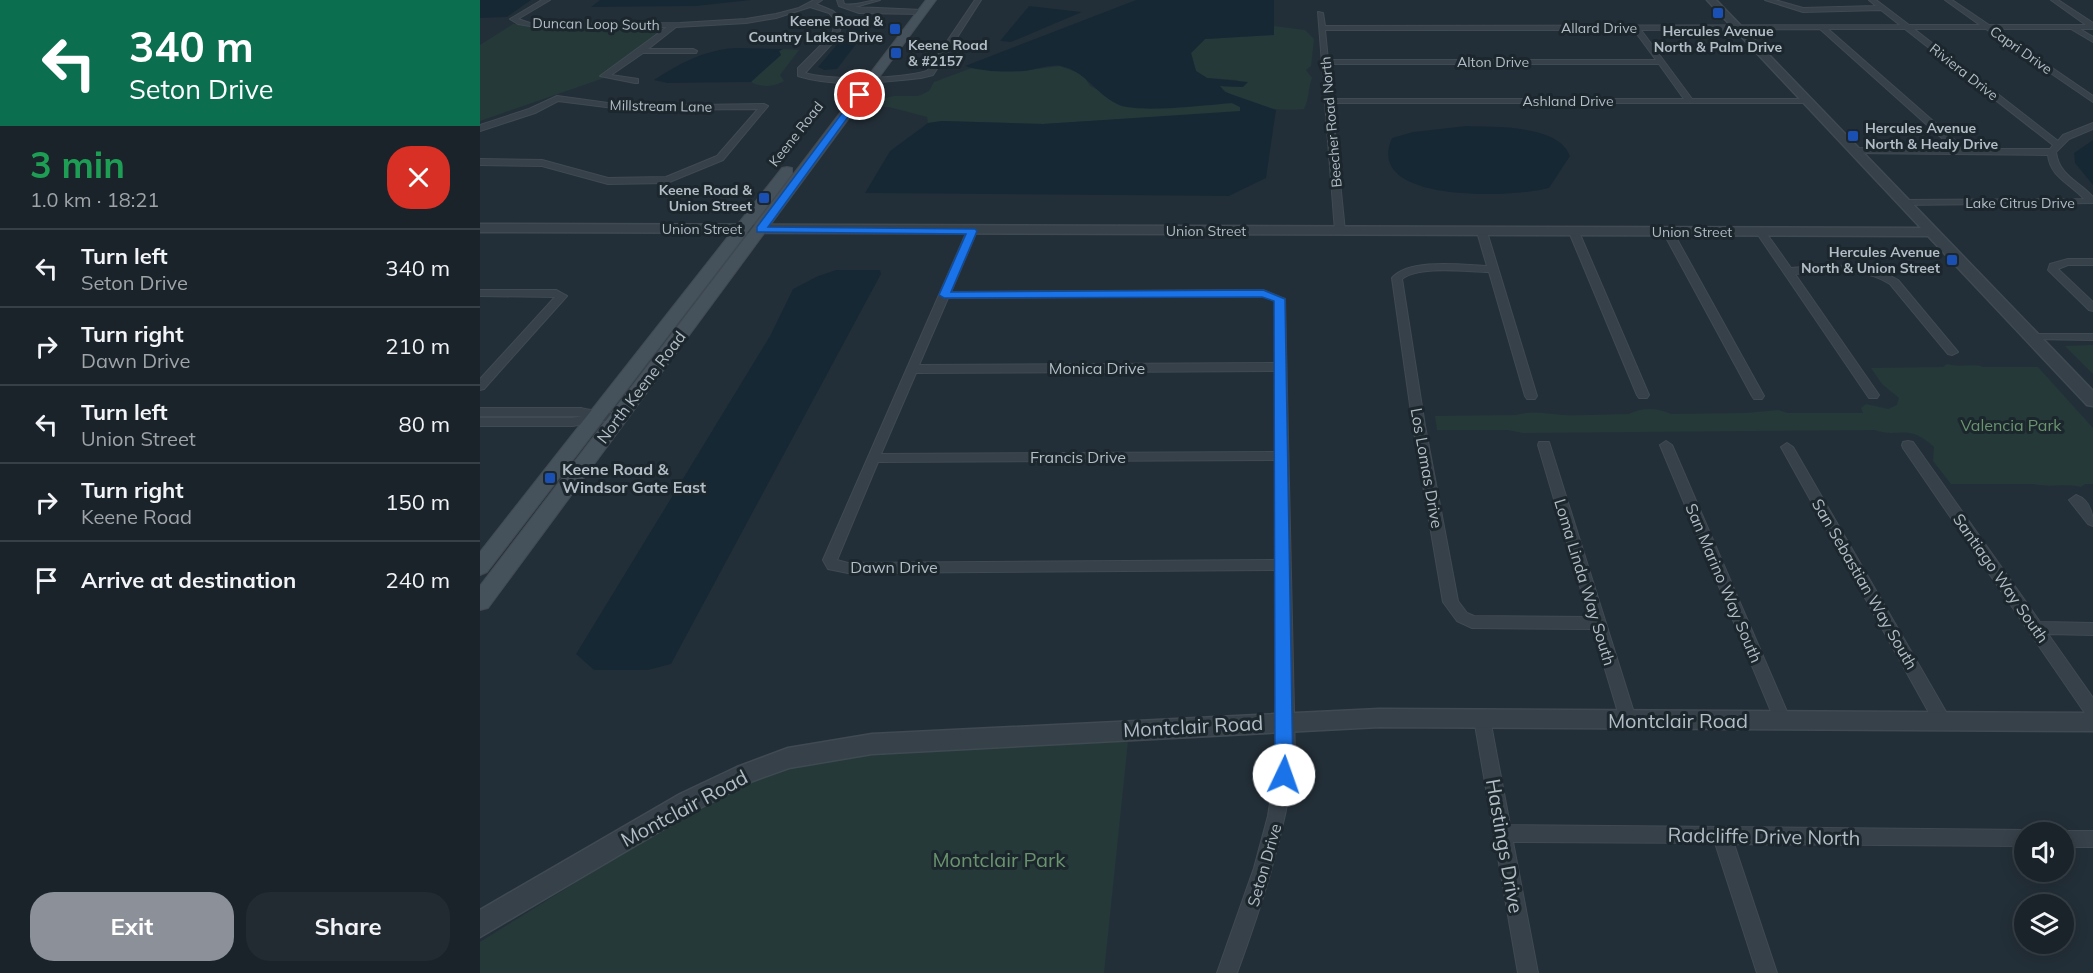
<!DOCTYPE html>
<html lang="en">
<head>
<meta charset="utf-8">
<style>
  :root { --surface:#1a232a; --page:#232b32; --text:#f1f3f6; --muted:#9fa4a8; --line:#384047; --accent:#8c9099 }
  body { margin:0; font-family:Mulish,sans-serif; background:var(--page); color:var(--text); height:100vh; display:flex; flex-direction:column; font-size:22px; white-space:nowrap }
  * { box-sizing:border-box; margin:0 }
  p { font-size:20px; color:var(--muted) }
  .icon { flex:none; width:33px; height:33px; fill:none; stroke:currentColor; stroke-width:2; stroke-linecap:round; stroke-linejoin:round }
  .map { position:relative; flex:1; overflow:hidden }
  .details { display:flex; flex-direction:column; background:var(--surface); width:480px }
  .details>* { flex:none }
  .banner { background:#0b6e4f; color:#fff; overflow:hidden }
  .tools { position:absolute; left:1534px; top:822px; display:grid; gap:12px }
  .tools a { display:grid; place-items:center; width:60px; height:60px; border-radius:50%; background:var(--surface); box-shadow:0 3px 15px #0003,0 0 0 2px var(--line); font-size:30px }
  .pin { position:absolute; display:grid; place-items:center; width:51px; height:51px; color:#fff; margin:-26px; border:3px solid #fff; border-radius:50%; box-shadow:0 2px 6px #0007 }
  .me { position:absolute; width:66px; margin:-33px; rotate:3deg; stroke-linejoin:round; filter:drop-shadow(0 0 4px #0008) }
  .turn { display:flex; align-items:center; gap:21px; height:126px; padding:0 30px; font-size:27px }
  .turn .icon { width:78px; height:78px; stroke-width:2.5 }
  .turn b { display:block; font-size:42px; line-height:51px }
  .round { display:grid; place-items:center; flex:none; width:63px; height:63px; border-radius:24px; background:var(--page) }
  .overview { display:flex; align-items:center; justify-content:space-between; height:102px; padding:0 30px }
  h1 { font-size:36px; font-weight:700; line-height:45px; color:#1e9e55 }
  .cta { display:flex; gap:12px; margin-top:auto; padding:12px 30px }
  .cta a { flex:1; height:69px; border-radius:24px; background:var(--accent); color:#fff; font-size:24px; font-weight:700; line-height:69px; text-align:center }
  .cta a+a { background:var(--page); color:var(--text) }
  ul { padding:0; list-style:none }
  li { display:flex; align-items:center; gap:18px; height:78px; padding:0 30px; border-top:2px solid var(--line) }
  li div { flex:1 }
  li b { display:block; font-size:22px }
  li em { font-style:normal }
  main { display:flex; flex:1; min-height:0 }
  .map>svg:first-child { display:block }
  .green { fill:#253939 }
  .water { fill:#172835 }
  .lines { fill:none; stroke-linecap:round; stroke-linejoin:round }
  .minor-casing { stroke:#404a52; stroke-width:2 }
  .tertiary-casing { stroke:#404a52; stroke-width:3 }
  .secondary-casing { stroke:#404a52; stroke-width:2 }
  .minor { fill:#374149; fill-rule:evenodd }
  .tertiary { fill:#374149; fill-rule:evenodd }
  .secondary { fill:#45515b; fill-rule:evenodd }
  .route { fill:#1a73e8; stroke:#114b97; stroke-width:1.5 }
  .transit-dot { fill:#1a4fb4; stroke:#1c262d; stroke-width:2 }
  .labels { text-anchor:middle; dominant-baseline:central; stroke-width:6; stroke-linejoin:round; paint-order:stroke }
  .far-poi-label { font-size:14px; font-weight:bold; fill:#b2bcc5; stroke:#1c262d; text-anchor:end }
  .far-street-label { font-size:14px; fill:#b2bcc5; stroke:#1c262d }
  .street-label { font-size:16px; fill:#b2bcc5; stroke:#1c262d }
  .park-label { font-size:16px; fill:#6a946e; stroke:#1c262d }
  .poi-label { font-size:16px; font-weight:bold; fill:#b2bcc5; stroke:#1c262d; text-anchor:start }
  .near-street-label { font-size:20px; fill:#b2bcc5; stroke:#1c262d }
  .near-park-label { font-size:20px; fill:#6a946e; stroke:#1c262d }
</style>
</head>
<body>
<main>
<section class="details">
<div class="banner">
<div class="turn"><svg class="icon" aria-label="left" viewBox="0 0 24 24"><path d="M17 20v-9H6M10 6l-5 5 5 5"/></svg><div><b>340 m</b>Seton Drive</div></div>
</div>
<div class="overview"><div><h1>3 min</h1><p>1.0 km · 18:21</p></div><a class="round" style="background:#d93025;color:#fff"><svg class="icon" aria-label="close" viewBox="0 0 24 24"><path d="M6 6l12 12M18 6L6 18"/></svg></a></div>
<ul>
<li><svg class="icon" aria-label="left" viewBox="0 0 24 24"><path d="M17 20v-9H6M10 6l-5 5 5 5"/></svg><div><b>Turn left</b><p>Seton Drive</p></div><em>340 m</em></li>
<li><svg class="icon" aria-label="right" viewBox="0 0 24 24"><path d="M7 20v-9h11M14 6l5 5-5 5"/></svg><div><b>Turn right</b><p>Dawn Drive</p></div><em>210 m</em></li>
<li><svg class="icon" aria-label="left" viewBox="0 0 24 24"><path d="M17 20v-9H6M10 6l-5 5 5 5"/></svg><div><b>Turn left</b><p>Union Street</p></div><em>80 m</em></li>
<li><svg class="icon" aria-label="right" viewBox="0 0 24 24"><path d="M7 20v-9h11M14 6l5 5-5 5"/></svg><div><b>Turn right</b><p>Keene Road</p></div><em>150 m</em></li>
<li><svg class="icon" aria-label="arrive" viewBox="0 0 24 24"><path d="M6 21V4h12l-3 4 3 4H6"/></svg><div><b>Arrive at destination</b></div><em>240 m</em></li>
</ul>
<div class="cta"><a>Exit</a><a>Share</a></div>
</section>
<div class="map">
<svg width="1613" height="973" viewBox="0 0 1613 973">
  <rect width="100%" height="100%" fill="#232f38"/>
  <!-- green -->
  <g class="green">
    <path d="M33,24L189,26L124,78L0,121V45Z"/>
    <path d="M794,26L825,30L834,39L831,66L826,70L832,78C828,88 829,100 824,109C797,112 760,106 739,86L762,87L757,80L727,78L716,71L711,53L725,39L793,35Z"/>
    <path d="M303,49L319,50L300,75L304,81C295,87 279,88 270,81L301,55L299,51Z"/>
    <path d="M579,66L603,74L610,86L655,108L752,103L760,107V112L563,124L462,121L448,123L447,117L409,107H393L396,100L414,96H438L449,91L454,82L492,68L542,71Z"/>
    <path d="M1613,345V374L1585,346Z"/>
    <path d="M1467,364C1480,368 1493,363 1503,367H1558L1613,428V484H1605L1601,487C1584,483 1570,488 1554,484H1471L1453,461L1454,447C1427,422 1418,439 1395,430L1043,433L1028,430H957L955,416L1036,415C1053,410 1066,414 1083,415C1105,416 1127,414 1149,414C1163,407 1177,408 1191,414L1266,413L1298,410L1308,413H1383L1381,408L1386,404L1408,409L1417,405L1419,398L1402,384L1391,368L1463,367Z"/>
    <path d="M648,741L624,973H0V942L206,814L254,787L286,775L315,766L394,753Z"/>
  </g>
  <!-- water -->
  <g class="water">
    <path d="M0,0H51L27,17L0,18Z"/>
    <path d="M120,0H271L216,6L111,7Z"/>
    <path d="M656,0H794V35L725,39L711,53L716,71L727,78L768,82L763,87L740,86L745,92L796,110L786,178L749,196L385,193L410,151L448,123L462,121L563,124L760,111V107L752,103C727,105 656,114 637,104C615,93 605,71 581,66C570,64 555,70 544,71C525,72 503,72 485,66Z"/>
    <path d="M549,6L602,12L531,42L520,41Z"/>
    <path d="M376,22L390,26L357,69L344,70L338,67Z"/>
    <path d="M256,48L303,49L299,51L301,55L271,82L187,83L174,80C198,64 226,49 256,48Z"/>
    <path d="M986,126C1013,127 1079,124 1090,156L1069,188C1037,197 882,205 912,138L933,132Z"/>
    <path d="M1613,140V185L1595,163L1594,153Z"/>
    <path d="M356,270H400L401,274L191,664L168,670H114L96,654L290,336L313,289L338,276Z"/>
  </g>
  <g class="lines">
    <!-- minor casing -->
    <g class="minor-casing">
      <g id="minor">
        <path d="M62,0H70L38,19L50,23L74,24L200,23L266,19L296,14L319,8L334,0H342L336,4L353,11L363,20L358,37L325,73C351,81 420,79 447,71L495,0H501L453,75L441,78C403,82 356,88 318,76V68L352,34L356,20L349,13L330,7L296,18L266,23L196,27L168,49H213L217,51L216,53H163L131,75L158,79V83H155L120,76L187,27L62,28L38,24L30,19Z"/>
        <path d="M357,0H363L364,4C374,7 389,0 400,0L375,7L442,10L445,12L442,14L379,13L359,6Z"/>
        <path d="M1285,0H1295L1323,8L1396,6L1389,0H1396L1429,25H1500L1465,0H1472L1509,25H1606L1571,0H1578L1613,23V29H1600L1613,37V42L1591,29H1515L1613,96V102L1506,29H1434L1578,141L1583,135L1613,123V129L1589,139L1576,152C1579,176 1599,181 1613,197V203L1422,205V201L1425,200L1604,199C1591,184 1570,177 1568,155L1372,153V149L1375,148L1474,149L1340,29L1161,30L1212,99H1327L1331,101L1327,103H852L865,231L860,234L855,231L838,12L843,13L845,26L1420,25L1401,10L1323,12ZM1348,29H1425L1573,145L1570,149H1485ZM845,30H1154L1176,60H848ZM848,64H1179L1204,99H852Z"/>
        <path d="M77,96L150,106L284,104L288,106L243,160L187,183L128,184L62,166L0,165V159L62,160L128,178L186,177L237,156L278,109L150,110L78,101L55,113L0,131V125L49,109Z"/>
        <path d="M492,228L497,231L471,292L783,290L805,299L815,758C805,833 783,902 757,973H737L774,868L788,816L797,758L796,570L368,573L348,569L343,560L487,231ZM782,296L795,301V363L439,365L468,298ZM795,371V452L401,454L436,373ZM796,460V560L368,563L357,560L398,462Z"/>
        <path d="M1002,229L1007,232L1057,396L1055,399H1047L1045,396L1009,272C988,272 939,265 922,279L945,426L978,601L987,613L994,616L1109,617L1058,445L1059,442H1069L1156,719L1154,724L1148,726L1142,724L1140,719L1113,629L992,628L977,621L963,602L933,426L912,278C929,258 982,265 1007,266L997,232Z"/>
        <path d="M1094,229L1099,232L1169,395L1167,398H1159L1157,395L1089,232Z"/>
        <path d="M1188,229L1193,232L1284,396L1282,399H1274L1272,396L1183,232Z"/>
        <path d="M1281,229L1284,230L1311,268C1347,266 1386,260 1418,280L1478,352L1472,355L1468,354L1410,284C1382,266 1347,272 1315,274L1399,395L1397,398H1389L1276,232Z"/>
        <path d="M1588,259H1613V265H1588L1578,269L1613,302V311L1609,310L1568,270L1570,264Z"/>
        <path d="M0,290H76L87,296L4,389L0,390V379L75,297L0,296Z"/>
        <path d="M1552,334H1613V340L1548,339L1546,337Z"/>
        <path d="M0,408H101C111,411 140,413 144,417L138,421H116L93,426H0V418H93L102,416H0Z"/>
        <path d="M1186,441L1192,445L1311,721L1309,726L1303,728L1297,726L1295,721L1180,445Z"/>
        <path d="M1428,441L1433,442L1560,622L1613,623V635L1568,634L1613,698V718L1607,716L1423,448L1422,445L1423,442Z"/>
        <path d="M1307,443L1313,447L1469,717L1471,722L1469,727L1463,729L1457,727L1301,447Z"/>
        <path d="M1596,495C1610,500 1613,513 1613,526L1608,524L1589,500Z"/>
        <path d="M1002,712L1008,714L1010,719L1030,825L1545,830L1552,832H1545V846L1254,844L1297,973H1277L1235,843L1033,842L1058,973H1038L994,719L996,714Z"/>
        <path d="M1584,831H1613V847H1584V832H1579Z"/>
      </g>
    </g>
    <!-- tertiary casing -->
    <g class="tertiary-casing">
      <g id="tertiary">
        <path d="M1227,0H1236L1613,391V406L1607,405L1448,236L0,232V224L1441,228Z"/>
        <path d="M899,709L1613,713V731L899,727L392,754L309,768L273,781L216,810L0,937V910L200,794L257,767L308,748L392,734Z"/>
      </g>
    </g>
    <!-- secondary casing -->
    <g class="secondary-casing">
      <g id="secondary">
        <path d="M446,0H456L8,608L0,610V586Z"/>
        <path d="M307,167L312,168V174L7,572L0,575V552L302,168Z"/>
      </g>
    </g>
    <!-- minor -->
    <use href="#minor" class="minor"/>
    <!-- tertiary -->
    <use href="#tertiary" class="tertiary"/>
    <!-- secondary -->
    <use href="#secondary" class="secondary"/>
  </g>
  <!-- route -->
  <path class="route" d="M377,93L384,95L288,227L495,229L497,231L471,292L783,290L805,299L813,775L810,781L804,783L797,781L795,775L794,301L782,297L464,298L459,295L486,234L277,232V227Z"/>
  <!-- markers -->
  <g class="transit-dot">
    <rect x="1232" y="7" width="12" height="12" rx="3"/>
    <rect x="409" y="23" width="12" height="12" rx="3"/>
    <rect x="410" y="47" width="12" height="12" rx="3"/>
    <rect x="1367" y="130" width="12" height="12" rx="3"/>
    <rect x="278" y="192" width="12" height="12" rx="3"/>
    <rect x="1466" y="254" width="12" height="12" rx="3"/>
    <rect x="64" y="472" width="12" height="12" rx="3"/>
  </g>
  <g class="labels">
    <!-- far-poi labels -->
    <g class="far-poi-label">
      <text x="403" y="21">Keene Road &amp;<tspan x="403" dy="16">Country Lakes Drive</tspan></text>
      <text x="1238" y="31" text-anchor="middle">Hercules Avenue<tspan x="1238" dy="16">North &amp; Palm Drive</tspan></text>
      <text x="428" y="45" text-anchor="start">Keene Road<tspan x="428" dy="16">&amp; #2157</tspan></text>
      <text x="1385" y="128" text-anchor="start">Hercules Avenue<tspan x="1385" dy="16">North &amp; Healy Drive</tspan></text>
      <text x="272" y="190">Keene Road &amp;<tspan x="272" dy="16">Union Street</tspan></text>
      <text x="1460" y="252">Hercules Avenue<tspan x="1460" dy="16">North &amp; Union Street</tspan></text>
    </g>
    <!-- far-street labels -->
    <g class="far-street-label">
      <text transform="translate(116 24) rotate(1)">Duncan Loop South</text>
      <text x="1119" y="28">Allard Drive</text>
      <text transform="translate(1541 50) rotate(35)">Capri Drive</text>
      <text x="1013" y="62">Alton Drive</text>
      <text transform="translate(1484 72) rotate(38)">Riviera Drive</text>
      <text x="1088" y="101">Ashland Drive</text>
      <text transform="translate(181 106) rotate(1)">Millstream Lane</text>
      <text transform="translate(851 122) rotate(-95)">Beecher Road North</text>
      <text transform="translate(316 134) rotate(-52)">Keene Road</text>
      <text x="1540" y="203">Lake Citrus Drive</text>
      <text x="222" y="229">Union Street</text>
      <text x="726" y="231">Union Street</text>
      <text x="1212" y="232">Union Street</text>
    </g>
    <!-- street labels -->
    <g class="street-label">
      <text x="617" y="368">Monica Drive</text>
      <text transform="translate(161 387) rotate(-53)">North Keene Road</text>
      <text x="598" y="457">Francis Drive</text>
      <text transform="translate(947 468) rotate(80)">Los Lomas Drive</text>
      <text x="414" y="567">Dawn Drive</text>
      <text transform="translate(1521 578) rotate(55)">Santiago Way South</text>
      <text transform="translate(1105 582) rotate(73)">Loma Linda Way South</text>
      <text transform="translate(1244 583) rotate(67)">San Marino Way South</text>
      <text transform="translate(1385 584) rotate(60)">San Sebastian Way South</text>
      <text transform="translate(784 865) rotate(-74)">Seton Drive</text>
    </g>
    <!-- park labels -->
    <g class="park-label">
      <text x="1531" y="425">Valencia Park</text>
    </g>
    <!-- poi labels -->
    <g class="poi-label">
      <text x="82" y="469">Keene Road &amp;<tspan x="82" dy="18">Windsor Gate East</tspan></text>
    </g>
    <!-- near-street labels -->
    <g class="near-street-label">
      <text x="1198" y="720">Montclair Road</text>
      <text transform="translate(713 726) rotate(-3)">Montclair Road</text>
      <text transform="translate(204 808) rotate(-28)">Montclair Road</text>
      <text transform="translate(1284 836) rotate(1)">Radcliffe Drive North</text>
      <text transform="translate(1025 846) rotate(80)">Hastings Drive</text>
    </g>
    <!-- near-park labels -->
    <g class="near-park-label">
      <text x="519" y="859">Montclair Park</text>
    </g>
  </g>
</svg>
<div class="tools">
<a><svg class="icon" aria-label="sound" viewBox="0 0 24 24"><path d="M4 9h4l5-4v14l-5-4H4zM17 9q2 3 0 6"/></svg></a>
<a><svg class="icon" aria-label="layers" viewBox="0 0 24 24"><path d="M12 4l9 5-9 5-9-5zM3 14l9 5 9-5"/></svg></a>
</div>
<div class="pin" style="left:380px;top:95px;background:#d93025"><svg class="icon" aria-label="arrive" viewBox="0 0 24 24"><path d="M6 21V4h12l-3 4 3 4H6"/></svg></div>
<svg class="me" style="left:804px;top:775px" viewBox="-20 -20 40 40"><circle r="19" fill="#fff"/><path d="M0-13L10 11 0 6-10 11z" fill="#1a73e8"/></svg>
</div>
</main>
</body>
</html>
